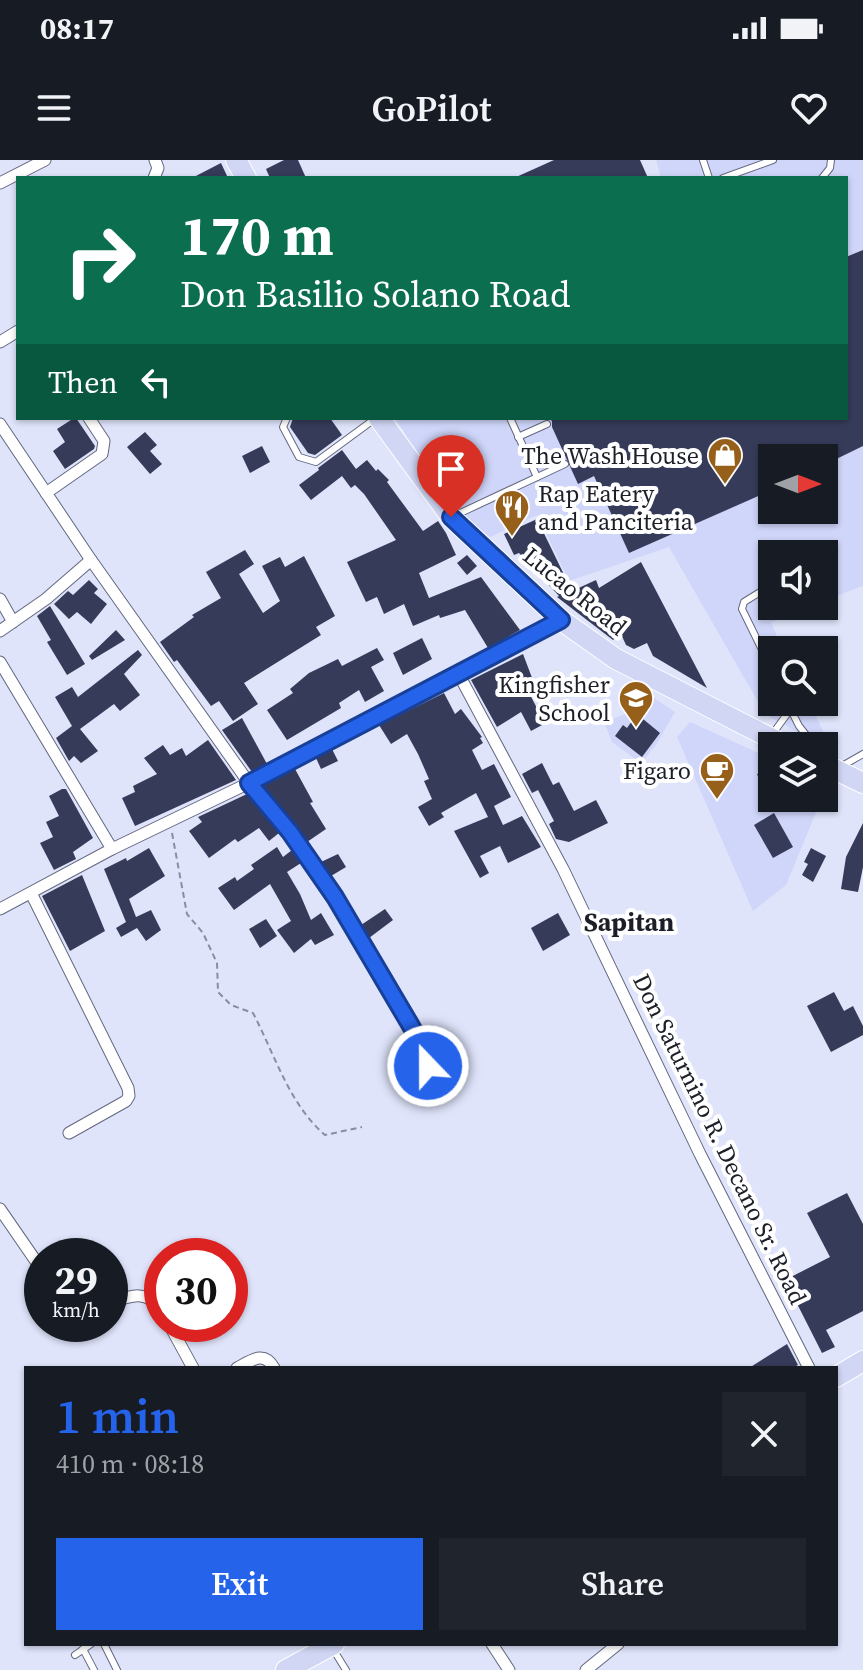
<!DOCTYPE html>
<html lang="en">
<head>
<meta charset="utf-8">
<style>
  :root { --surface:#171b24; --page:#20242c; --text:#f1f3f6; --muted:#9ea1a6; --accent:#2563eb }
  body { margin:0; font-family:"Source Serif 4",serif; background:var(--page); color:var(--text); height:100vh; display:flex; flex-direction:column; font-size:30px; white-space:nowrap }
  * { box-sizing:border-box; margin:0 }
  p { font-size:26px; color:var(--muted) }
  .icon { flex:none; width:44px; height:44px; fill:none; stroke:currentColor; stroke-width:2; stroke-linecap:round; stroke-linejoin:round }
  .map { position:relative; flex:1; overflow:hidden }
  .details { position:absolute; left:24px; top:1206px; width:814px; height:280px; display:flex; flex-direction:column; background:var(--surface); border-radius:0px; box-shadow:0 2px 6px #0004 }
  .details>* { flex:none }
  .banner { position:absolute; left:16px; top:16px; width:832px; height:244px; border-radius:0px; box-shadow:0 2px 6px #0004; background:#0b6e4f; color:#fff; overflow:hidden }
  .needle { width:52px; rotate:90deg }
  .tools { position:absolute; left:758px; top:284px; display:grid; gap:16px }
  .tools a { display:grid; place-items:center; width:80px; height:80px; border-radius:0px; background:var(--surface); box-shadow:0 2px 6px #0004; font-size:40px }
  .speed { position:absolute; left:24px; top:1078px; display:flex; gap:16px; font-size:40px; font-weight:700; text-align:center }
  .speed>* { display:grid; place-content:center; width:104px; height:104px; border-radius:50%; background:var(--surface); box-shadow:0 2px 6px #0004; line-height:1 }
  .speed small { font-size:20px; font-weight:400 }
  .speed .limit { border:12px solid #d22; background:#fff; color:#111 }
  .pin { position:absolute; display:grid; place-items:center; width:68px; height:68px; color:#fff; margin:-82px -34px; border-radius:50% 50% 50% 0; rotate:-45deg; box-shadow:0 0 8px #0007 }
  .pin .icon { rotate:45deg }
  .me { position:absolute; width:88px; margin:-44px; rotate:338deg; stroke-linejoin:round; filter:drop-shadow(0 0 6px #0008) }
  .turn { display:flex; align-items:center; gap:28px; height:168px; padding:0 32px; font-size:36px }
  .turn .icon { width:104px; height:104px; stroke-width:2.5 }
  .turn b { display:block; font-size:56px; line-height:68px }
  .then { display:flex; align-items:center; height:76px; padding:0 32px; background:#0003; gap:16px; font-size:30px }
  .round { display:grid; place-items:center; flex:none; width:84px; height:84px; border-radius:0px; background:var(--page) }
  .overview { display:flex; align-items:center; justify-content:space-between; height:136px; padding:0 32px }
  h1 { font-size:48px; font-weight:600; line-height:60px; color:var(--accent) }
  .action { display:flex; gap:16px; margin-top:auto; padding:16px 32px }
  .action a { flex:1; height:92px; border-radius:0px; background:var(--accent); color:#fff; font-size:32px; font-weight:600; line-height:92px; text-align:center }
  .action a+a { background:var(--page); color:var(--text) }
  .status { display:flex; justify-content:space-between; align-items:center; height:56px; padding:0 40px; background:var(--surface); direction:ltr }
  .status svg { height:22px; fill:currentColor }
  header { display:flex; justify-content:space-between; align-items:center; height:104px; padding:0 32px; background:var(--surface); font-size:36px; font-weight:600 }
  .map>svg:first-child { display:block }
  .built { fill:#cfd6f9; fill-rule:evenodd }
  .building { fill:#363b59 }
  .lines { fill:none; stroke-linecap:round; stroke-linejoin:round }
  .service-casing { stroke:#636780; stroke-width:8 }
  .minor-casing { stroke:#636780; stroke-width:13 }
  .trunk-casing { stroke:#fff; stroke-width:22 }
  .path { stroke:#898d9e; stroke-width:2; stroke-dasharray:6 4; stroke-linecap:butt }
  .service { stroke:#fff; stroke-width:6 }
  .minor { stroke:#fff; stroke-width:11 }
  .trunk { stroke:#d0d6f4; stroke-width:20 }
  .route-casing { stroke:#184099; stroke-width:20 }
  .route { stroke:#2563eb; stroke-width:14 }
  .labels { text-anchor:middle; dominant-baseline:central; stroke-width:8; stroke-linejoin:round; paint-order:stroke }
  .poi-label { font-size:24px; fill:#1c1e28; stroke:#fff; text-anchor:end }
  .street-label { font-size:24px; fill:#1c1e28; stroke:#fff }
  .neighbourhood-label { font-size:26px; font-weight:bold; fill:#1c1e28; stroke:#fff }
</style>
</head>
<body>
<div class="status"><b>08:17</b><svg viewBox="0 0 49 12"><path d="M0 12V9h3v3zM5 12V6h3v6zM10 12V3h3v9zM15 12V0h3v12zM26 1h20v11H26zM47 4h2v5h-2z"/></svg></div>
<header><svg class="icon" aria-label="menu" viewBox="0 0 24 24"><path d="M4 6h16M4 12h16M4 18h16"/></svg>GoPilot<svg class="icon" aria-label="heart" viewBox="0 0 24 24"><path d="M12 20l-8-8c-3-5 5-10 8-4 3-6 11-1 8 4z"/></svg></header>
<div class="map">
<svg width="863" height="1510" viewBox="0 0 863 1510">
  <rect width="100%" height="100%" fill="#dfe4fb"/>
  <!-- built -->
  <g class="built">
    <path d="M656,0H863V428L862,426L824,441V394H772V446H812L771,462L783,490H772V542H809L826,577L822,586L765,554L669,387L569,421L537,355L490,377L452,346L395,258H846V18H661ZM772,298H824V350H772Z"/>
    <path d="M651,536L675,552L656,585L641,603L612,582L604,562L623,555Z"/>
    <path d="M690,562L772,599V638H822L786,725L753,751L677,577Z"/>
  </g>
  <!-- building -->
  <g class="building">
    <path d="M284,0H298L306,18H270L266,9Z"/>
    <path d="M554,0H640L648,18H514Z"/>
    <path d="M221,3L228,18H192Z"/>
    <path d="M863,90V286L824,305V298H772V330L629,393L594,316L578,324L552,267V261L548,258H846V97Z"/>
    <path d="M74,258H76L95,286L94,289L65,309L53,291L65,282L57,269Z"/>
    <path d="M293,258H330L342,275L315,295L308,293L290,267Z"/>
    <path d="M145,272L157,285L150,291L162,304L150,314L127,287Z"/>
    <path d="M262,286L270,302L250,313L242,296Z"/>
    <path d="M342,290L356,309L367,300L376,311L378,309L389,320L387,322L423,371L438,361L446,373L456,395L419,413L429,438L481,417L520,470L488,488L465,450L440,458L439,455L413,466L404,444L384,454L377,437L366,442L347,402L396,380L364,334L355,325L351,328L342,316L311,340L299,325L319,310L318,308Z"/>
    <path d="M537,359L572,431L596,420L599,428L641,402L707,528L653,496L647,483L634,489L626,485L621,474L613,480L557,437L559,436L519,393L514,395L504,374Z"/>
    <path d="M245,390L254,404L239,414L263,453L280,441L262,406L280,397L285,407L304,396L335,456L316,467L321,475L244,523L258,544L233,561L219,541L211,546L177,500L174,502L160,482L194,457L192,455L221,438L206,412Z"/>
    <path d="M467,395L477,406L467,415L457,403Z"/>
    <path d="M89,420L98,429L94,433L107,444L91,464L77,452L69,459L54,444L68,431L73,435Z"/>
    <path d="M50,446L85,504L67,515L47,482L51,480L37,456Z"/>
    <path d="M116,470L125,480L92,500L89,496Z"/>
    <path d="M422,478L432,499L403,515L393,493Z"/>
    <path d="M377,488L384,500L371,507L384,531L365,542L359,530L339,543L341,548L287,580L267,550L293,533L290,529L309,513L338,499L342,506Z"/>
    <path d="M138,490L142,495L124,514L140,535L120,551L114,544L80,569L98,591L81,603L74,596L69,601L56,578L72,566L55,537L72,527L78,537Z"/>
    <path d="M523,494L534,523L526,527L539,552L550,546L557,557L531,571L521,552L497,567L471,520Z"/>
    <path d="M444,533L455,554L461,549L482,577L480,578L483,583L472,590L482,610L494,604L511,637L494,646L503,665L522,656L541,687L508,703L500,686L480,696L489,713L480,718L454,671L488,657L476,633L441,653L444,657L429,666L418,647L432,639L424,621L429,619L418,594L407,574L391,584L379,565Z"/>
    <path d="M637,554L660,573L642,597L615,576L623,565L627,568Z"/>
    <path d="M242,558L267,604L252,612L222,570Z"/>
    <path d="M208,580L236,620L135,666L122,638L135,632L133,626L157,614L144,598L163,585L170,595L182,588L186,596Z"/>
    <path d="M332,589L338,601L321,609L316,598Z"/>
    <path d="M542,603L553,625L559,622L574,651L596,640L608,663L569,682L556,679L549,664L554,661L538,630L532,633L522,614Z"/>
    <path d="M295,609L313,642L310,643L326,669L307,682L262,626Z"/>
    <path d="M767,611L772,613V647L757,614Z"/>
    <path d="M62,629H66L93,678L73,692L76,699L54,710L40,683L53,677L46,662L59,656L49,636Z"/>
    <path d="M247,634L279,673L269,681L259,668L238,682L235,679L209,698L189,671L202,662L198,657Z"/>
    <path d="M774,653L793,687L773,698L754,665Z"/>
    <path d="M863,663V707L858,732L841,729L846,697Z"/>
    <path d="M277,687L283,697L292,690L301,703L287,712L300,734L311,760L321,753L334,775L315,785L311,779L294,793L277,770L291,761L270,724L234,750L218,728L235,717L237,721L254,709L251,705Z"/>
    <path d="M149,688L165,716L129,739L136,757L151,750L161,770L146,781L137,768L121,777L116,768L126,762L104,709L126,698L127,701Z"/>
    <path d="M811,688L826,696L813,722L802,715L808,704L804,702Z"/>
    <path d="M338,694L346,707L331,716L321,702Z"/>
    <path d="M82,715L105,771L70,791L42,736Z"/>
    <path d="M385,749L393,760L369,778L361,765Z"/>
    <path d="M558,753L570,775L543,791L531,768Z"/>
    <path d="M266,759L277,776L260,788L249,769Z"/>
    <path d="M834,832L844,851L853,846L863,866V875L831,892L807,846Z"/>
    <path d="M847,1033L863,1064V1151L826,1170L835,1187L822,1193L785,1120L830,1097L807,1053Z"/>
    <path d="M787,1184L798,1205L792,1208H749Z"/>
  </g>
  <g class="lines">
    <!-- service casing -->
    <g class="service-casing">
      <g id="service">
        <path d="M703,0L709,18"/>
        <path d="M723,18L773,0"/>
        <path d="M822,18L830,8L831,0"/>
        <path d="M287,258L283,267L299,297L316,302L376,258"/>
        <path d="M510,258L537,317"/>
        <path d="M518,277L547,264"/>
        <path d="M454,356L565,304"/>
        <path d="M772,421L765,429L744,442L742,449L772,510"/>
        <path d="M787,542L799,566L815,586"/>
        <path d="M771,576L790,550"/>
        <path d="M842,606L863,594"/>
        <path d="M797,644V638"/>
        <path d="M104,1484L117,1510"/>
        <path d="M83,1489L94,1510"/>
        <path d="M333,1489L346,1510"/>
        <path d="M75,1495L91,1484"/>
      </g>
    </g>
    <!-- minor casing -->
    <g class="minor-casing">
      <g id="minor">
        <path d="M154,18L158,8L155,0"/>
        <path d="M0,23L45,0"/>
        <path d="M0,182L18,171"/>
        <path d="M0,264L91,400L249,623L290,672L335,737L426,893L428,906L418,920"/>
        <path d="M46,333L102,294L104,281L89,258"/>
        <path d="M0,439L13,462"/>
        <path d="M0,471L46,439L91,400"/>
        <path d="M0,502L112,689"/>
        <path d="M458,513L563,709L700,994L809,1208"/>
        <path d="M31,733L128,928L129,936L126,941L69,973"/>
        <path d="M0,749L112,689L249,623L561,460"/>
        <path d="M0,1049L42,1110"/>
        <path d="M110,1143C131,1135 149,1129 162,1152"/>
        <path d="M169,1164L193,1208"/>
        <path d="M237,1208C252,1200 264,1190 274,1208"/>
        <path d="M492,1484L509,1510"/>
        <path d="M586,1510L618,1484"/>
      </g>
    </g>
    <!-- trunk casing -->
    <g class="trunk-casing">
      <g id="trunk">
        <path d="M236,0L246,18"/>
        <path d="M379,258L451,357L561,460L616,499L786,586"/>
        <path d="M824,604L863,623"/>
        <path d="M836,1217L863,1201"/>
        <path d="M286,1510L334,1484"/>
      </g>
    </g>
    <!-- path -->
    <path class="path" d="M172,673L187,754L203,773L217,803L218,832L231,845L253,853C275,895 289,944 325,975L362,967"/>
    <!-- service -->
    <use href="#service" class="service"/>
    <!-- minor -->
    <use href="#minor" class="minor"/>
    <!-- trunk -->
    <use href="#trunk" class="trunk"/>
  </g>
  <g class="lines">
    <!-- route casing -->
    <g class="route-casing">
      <path id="route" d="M428,906L426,893L411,866L335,737L290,672L249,623L561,460L451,357"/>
    </g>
    <!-- route -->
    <use href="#route" class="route"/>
  </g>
  <!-- icons -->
  <defs>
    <g id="shop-pin" transform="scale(1.8)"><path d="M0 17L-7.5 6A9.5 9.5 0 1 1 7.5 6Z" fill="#97601a" stroke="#fff"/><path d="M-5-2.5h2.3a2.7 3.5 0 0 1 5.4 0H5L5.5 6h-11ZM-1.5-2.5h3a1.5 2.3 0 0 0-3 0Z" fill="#fff"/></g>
    <g id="restaurant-pin" transform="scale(1.8)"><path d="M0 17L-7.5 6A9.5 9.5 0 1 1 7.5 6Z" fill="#97601a" stroke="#fff"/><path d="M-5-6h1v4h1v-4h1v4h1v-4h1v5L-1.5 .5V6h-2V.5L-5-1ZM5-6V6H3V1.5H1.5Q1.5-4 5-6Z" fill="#fff"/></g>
    <g id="school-pin" transform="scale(1.8)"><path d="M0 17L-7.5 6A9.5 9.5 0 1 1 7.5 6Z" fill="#97601a" stroke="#fff"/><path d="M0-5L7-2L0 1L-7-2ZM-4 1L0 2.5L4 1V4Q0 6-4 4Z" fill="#fff"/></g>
    <g id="cafe-pin" transform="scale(1.8)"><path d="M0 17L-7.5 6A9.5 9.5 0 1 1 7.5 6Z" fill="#97601a" stroke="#fff"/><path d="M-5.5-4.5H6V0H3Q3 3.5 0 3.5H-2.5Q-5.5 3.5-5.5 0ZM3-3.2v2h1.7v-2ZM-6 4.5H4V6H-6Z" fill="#fff"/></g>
  </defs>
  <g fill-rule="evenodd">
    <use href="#shop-pin" x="725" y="295"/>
    <use href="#restaurant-pin" x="512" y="347"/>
    <use href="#school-pin" x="636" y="538"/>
    <use href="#cafe-pin" x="717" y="610"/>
  </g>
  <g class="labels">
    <!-- poi labels -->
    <g class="poi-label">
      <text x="699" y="295">The Wash House</text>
      <text x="538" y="333" text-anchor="start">Rap Eatery<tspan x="538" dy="28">and Panciteria</tspan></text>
      <text x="610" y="524">Kingfisher<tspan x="610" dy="28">School</tspan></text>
      <text x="691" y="610">Figaro</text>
    </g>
    <!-- street labels -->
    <g class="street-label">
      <text transform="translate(575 431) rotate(39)">Lucao Road</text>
      <text transform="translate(720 979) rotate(64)">Don Saturnino R. Decano Sr. Road</text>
    </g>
    <!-- neighbourhood labels -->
    <g class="neighbourhood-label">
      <text x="629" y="762">Sapitan</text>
    </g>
  </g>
</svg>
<div class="tools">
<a><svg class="needle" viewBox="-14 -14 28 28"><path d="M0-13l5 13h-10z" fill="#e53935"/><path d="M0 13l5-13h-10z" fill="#9ea1a6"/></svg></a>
<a><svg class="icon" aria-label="sound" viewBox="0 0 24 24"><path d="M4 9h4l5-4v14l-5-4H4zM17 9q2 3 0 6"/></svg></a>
<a><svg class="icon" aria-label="search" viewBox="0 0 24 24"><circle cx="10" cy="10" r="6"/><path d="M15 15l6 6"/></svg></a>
<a><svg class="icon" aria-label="layers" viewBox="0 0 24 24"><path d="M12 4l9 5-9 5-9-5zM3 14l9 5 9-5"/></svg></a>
</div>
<div class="speed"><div>29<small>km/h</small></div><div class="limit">30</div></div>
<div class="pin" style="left:451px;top:357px;background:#d93025"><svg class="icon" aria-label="arrive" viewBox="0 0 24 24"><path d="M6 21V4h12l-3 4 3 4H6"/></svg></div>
<svg class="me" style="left:428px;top:906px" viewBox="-20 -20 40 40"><circle r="17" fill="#2563eb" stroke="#fff" stroke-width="3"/><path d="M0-11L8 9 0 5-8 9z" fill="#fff"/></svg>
<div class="banner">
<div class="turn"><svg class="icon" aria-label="right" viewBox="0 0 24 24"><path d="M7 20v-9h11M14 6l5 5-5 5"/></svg><div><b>170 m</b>Don Basilio Solano Road</div></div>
<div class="then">Then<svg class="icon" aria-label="left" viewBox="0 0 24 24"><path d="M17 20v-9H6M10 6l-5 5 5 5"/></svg></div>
</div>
<section class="details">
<div class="overview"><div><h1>1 min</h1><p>410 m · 08:18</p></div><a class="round"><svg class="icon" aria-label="close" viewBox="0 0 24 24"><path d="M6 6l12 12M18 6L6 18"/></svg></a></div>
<div class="action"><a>Exit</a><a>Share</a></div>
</section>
</div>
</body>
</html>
